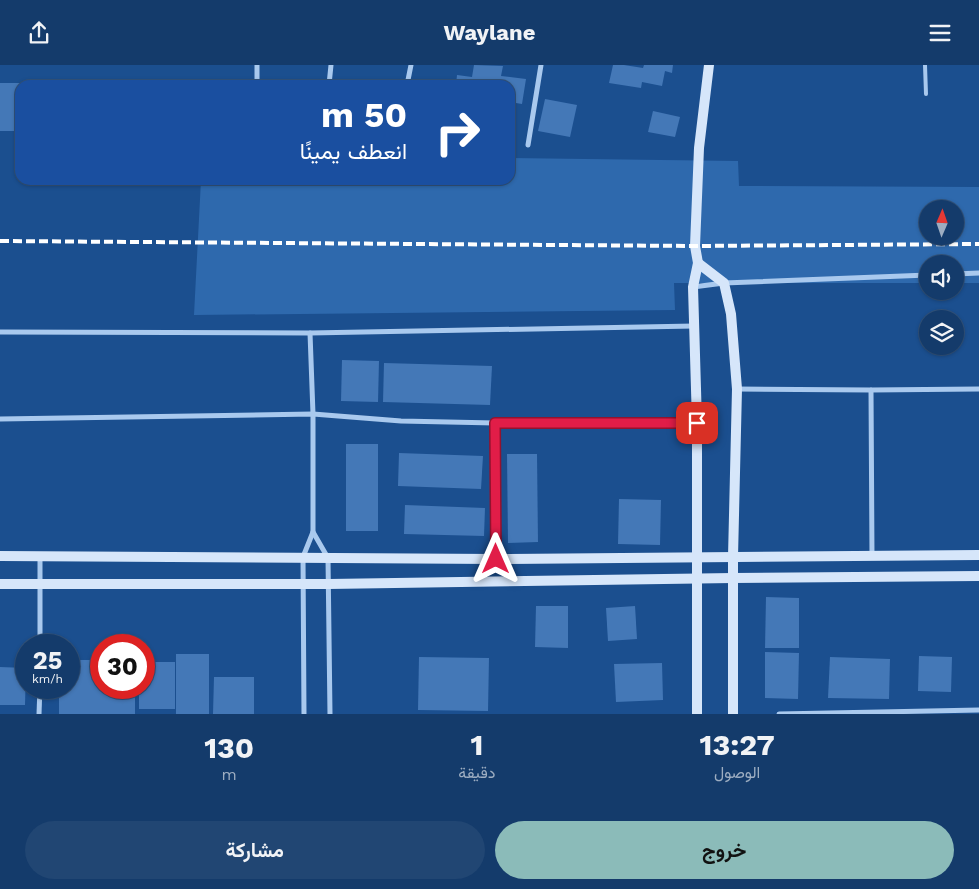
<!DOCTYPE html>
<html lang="ar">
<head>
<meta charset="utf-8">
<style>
  :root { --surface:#143b6b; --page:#214673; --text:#f1f3f6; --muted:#9dadc1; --line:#33557e; --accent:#8bbbb9 }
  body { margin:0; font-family:"Work Sans",Vazirmatn,sans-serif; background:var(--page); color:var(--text); direction:rtl; height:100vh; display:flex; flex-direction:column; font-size:19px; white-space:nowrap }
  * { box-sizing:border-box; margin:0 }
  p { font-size:16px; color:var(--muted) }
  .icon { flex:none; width:28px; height:28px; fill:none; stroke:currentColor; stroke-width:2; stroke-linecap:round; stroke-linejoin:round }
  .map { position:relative; height:649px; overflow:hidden; direction:ltr }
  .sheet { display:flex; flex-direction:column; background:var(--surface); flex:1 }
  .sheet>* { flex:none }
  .banner { position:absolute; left:15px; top:15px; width:500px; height:105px; border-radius:15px; box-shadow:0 1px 4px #0004,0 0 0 1px var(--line); direction:rtl; background:#1a4fa0; color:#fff; overflow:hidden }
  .needle { width:32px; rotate:2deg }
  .buttons { position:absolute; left:919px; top:135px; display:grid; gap:10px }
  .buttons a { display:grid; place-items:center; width:45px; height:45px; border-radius:50%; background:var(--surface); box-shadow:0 1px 4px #0004,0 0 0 1px var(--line); font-size:25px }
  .speed { position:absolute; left:15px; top:569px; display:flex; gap:10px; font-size:25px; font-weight:700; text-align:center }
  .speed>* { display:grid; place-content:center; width:65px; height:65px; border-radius:50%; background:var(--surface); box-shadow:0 1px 4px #0004,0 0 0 1px var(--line); line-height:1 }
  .speed small { font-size:12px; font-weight:400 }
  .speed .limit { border:8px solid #d22; background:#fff; color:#111 }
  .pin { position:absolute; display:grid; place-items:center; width:42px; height:42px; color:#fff; margin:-21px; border-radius:10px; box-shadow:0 2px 8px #0006 }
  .me { position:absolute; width:55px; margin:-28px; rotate:0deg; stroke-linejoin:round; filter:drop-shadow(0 0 4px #0008) }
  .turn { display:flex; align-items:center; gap:18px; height:105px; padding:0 25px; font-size:22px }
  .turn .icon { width:65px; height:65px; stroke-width:2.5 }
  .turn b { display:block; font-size:35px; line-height:42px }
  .eta { display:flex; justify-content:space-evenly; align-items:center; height:85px; text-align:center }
  .eta b { font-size:30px; font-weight:700; line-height:35px }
  .primary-button { display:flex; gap:10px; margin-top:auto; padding:10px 25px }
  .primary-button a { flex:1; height:58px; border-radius:30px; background:var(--accent); color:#111; font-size:20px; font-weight:700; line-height:58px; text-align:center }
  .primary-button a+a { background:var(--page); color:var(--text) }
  header { display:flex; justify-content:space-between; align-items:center; height:65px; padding:0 25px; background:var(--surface); font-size:22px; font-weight:700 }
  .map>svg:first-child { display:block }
  .green { fill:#2e69ad; fill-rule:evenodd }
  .building { fill:#4478b7 }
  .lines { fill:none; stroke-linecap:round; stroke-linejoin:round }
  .lane { stroke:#a9c9ee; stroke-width:4 }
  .street { stroke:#a9c9ee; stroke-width:5 }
  .secondary { stroke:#d6e6fa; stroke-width:10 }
  .rail { stroke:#fff; stroke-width:4; stroke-dasharray:9 4; stroke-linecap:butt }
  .route-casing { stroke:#92132f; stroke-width:12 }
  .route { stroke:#e11d48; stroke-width:9 }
</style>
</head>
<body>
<header><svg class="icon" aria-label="menu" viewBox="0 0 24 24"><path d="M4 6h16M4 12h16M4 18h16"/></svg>Waylane<svg class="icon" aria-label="share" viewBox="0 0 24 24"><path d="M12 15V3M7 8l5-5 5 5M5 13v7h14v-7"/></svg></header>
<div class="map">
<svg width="979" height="649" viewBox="0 0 979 649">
  <rect width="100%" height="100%" fill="#1b4f8f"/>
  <!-- green -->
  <path class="green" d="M510,93L738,96L739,121L979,122V218H955V199H928L927,218H674L675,245L194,250L201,115H510ZM928,144H955V171H928Z"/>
  <!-- building -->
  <g class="building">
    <path d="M474,0L503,1L501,11L526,14L522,39L510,37V20H456L457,10L472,12Z"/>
    <path d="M613,0H624L643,3L644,0H673L672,8L665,6L662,21L642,17L641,23L609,18Z"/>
    <path d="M0,18H79V20H20V66H0Z"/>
    <path d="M545,34L577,40L570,72L538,66Z"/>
    <path d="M653,46L680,52L675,72L648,67Z"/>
    <path d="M342,295L379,296L378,337L341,336Z"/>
    <path d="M384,298L492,301L490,340L383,337Z"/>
    <rect x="346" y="379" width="32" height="87"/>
    <path d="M399,388L483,391L481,424L398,421Z"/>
    <path d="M507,389H537L538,477L508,478Z"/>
    <path d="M619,434L661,435L660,480L618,479Z"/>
    <path d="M405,440L485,443L484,471L404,469Z"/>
    <path d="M766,532L799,533V583H765Z"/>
    <path d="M536,541H568V583L535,582Z"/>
    <path d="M635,541L637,574L608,576L606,543Z"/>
    <path d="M765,587L799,588L798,634L765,633Z"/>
    <rect x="176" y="589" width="33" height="60"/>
    <path d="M919,591L952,592L951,627L918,626Z"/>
    <path d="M419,592L489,593L488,646L418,645Z"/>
    <path d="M830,592L890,594L889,634L828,633Z"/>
    <path d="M69,595H101V622H135V649H59V622H69Z"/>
    <path d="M144,597H175V644H139V622H144Z"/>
    <path d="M662,598L663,635L616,637L614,599Z"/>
    <path d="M0,602L26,603L25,640H0Z"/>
    <path d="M214,612H254V649H213Z"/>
  </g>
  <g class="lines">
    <!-- lane -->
    <path class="lane" d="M925,0L926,29"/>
    <!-- street -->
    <g class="street">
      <path d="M257,20V0"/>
      <path d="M329,20L331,0"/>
      <path d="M407,20L411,0"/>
      <path d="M528,80L541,0"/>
      <path d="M955,209L979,208"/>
      <path d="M693,222L724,218L928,210"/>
      <path d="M0,267L310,268L694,261"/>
      <path d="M737,324L871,325"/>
      <path d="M0,354L313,349L401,356L495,358H697"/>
      <path d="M495,358V494"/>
      <path d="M313,467L328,493L330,649"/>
      <path d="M872,491L871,325L979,324"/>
      <path d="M40,580V491"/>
      <path d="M39,649L40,622"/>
      <path d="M304,649L303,492L313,467V349L310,268"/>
      <path d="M779,649L979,645"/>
    </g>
    <!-- secondary -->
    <g class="secondary">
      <path d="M698,198L724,218L731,249L737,324L733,492V649"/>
      <path d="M0,491L495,494L979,490"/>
      <path d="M0,519H329L733,513L979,511"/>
      <path d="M697,649V358L693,222L698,198L695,181L699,83L709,0"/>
    </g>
    <!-- rail -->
    <path class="rail" d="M0,176L695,181L979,179"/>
  </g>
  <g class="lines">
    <!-- route casing -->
    <g class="route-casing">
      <path id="route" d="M496,494L495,358H697"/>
    </g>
    <!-- route -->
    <use href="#route" class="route"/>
  </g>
</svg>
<div class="buttons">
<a><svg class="needle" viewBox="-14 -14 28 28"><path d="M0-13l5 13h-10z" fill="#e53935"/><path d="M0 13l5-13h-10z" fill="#9dadc1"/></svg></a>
<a><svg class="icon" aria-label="sound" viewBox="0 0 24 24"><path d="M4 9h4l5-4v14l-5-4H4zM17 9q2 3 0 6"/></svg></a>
<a><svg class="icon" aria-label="layers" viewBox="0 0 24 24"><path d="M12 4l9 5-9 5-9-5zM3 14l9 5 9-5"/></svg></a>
</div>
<div class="speed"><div>25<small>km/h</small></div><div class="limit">30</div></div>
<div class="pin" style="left:697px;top:358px;background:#d93025"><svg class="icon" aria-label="arrive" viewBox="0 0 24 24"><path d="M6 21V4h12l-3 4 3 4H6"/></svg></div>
<svg class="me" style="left:496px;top:494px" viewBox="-20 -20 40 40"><path d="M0-17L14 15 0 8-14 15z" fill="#e11d48" stroke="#fff" stroke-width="4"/></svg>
<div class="banner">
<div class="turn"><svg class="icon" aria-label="right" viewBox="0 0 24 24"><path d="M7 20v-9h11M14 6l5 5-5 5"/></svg><div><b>50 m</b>انعطف يمينًا</div></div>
</div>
</div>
<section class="sheet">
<div class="eta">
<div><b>13:27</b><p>الوصول</p></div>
<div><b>1</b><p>دقيقة</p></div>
<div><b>130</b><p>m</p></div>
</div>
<div class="primary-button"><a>خروج</a><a>مشاركة</a></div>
</section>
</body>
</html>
